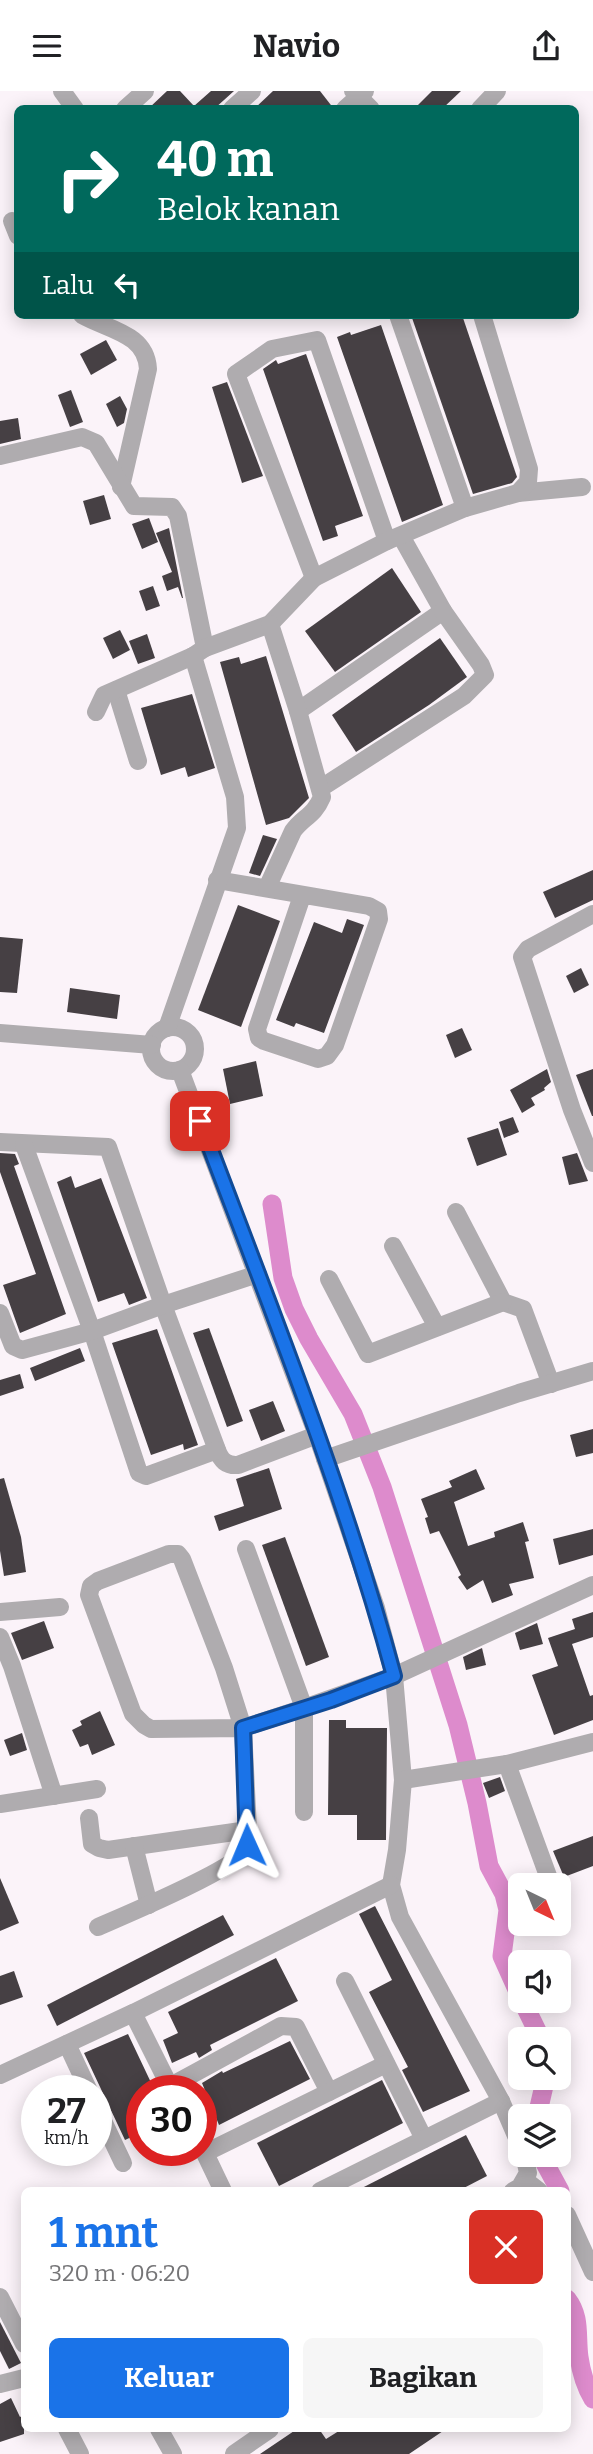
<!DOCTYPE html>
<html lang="id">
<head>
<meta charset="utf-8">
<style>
  :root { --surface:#fff; --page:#f6f6f6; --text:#202124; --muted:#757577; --accent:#1a73e8 }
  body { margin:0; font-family:Bitter,serif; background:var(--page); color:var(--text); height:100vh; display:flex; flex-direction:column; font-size:26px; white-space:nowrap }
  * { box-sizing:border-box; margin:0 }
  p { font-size:23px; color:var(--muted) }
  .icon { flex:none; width:38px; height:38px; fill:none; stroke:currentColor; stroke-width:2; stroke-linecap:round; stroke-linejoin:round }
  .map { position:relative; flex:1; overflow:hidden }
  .sheet { position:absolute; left:21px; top:2096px; width:550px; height:245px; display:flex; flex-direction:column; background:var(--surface); border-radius:10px; box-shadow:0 4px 18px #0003 }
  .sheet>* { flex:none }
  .banner { position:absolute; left:14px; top:14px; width:565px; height:214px; border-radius:10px; box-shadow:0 4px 18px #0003; background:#00695c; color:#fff; overflow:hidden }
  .needle { width:46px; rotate:137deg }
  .buttons { position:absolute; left:508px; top:1782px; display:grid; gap:14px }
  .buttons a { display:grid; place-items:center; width:63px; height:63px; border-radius:10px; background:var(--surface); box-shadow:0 4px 18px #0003; font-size:35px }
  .speed { position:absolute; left:21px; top:1984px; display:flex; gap:14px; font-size:35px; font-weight:700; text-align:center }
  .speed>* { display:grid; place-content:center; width:91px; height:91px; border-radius:50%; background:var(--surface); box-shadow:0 4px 18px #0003; line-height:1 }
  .speed small { font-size:18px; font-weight:400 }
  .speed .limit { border:10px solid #d22; background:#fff; color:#111 }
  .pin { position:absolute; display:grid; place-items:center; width:60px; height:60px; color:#fff; margin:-30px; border-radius:14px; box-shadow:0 4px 10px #0006 }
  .me { position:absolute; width:77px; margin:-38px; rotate:359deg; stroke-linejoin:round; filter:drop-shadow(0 0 5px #0008) }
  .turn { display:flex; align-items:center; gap:24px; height:147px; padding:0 28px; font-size:32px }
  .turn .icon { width:91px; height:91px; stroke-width:2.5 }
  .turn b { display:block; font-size:49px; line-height:60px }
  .then { display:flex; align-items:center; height:66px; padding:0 28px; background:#0003; gap:14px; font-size:26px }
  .round { display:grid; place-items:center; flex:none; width:74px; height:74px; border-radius:10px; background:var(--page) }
  .summary { display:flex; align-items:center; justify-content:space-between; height:119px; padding:0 28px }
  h1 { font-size:42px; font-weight:700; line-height:52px; color:var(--accent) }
  .cta { display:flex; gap:14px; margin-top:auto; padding:14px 28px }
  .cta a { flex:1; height:80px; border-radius:10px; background:var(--accent); color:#fff; font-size:28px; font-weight:700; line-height:80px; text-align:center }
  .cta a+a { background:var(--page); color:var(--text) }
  header { display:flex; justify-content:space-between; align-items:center; height:91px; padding:0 28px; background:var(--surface); font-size:32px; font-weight:700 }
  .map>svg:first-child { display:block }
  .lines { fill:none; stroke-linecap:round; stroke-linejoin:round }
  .canal { stroke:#dd8bcc; stroke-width:19 }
  .building { fill:#464044 }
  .minor { stroke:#afacaf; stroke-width:18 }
  .route-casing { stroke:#114b97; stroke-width:18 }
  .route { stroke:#1a73e8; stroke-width:12 }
</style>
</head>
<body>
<header><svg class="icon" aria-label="menu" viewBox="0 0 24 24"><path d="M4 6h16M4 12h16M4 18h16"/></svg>Navio<svg class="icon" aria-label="share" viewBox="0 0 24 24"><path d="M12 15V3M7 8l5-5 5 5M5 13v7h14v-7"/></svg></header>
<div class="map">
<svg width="593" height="2363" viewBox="0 0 593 2363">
  <rect width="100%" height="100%" fill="#fbf3f9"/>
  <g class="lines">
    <!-- canal -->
    <g class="canal">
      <path d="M272,1113L283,1187L294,1218L309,1248L353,1323L382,1396L458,1634L477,1712L489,1775L504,1803L508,1819L502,1865L520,1905"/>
      <path d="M522,1909L541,1948"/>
      <path d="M537,2025L546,1986"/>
      <path d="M540,2063L560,2100"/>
      <path d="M567,2208C581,2226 576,2245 579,2266C581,2280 585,2295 593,2308"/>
    </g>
  </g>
  <!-- building -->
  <g class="building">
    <path d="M167,0H180L194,15L211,0H234L214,18H148Z"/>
    <path d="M273,0H320L334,18H254Z"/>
    <path d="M432,0H461L442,18H414Z"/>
    <path d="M411,224H462L517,386L512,392L473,403Z"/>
    <path d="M381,234L443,414L402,431L337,246L350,241L351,244Z"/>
    <path d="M106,249L117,269L91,284L80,263Z"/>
    <path d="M306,263L363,425L335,435L338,445L323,450L263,278L276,269L278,273Z"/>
    <path d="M227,291L263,385L242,392L212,296Z"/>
    <path d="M71,299L83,331L70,336L58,304Z"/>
    <path d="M120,305L127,318L124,332L117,336L106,313Z"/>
    <path d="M18,327L21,348L0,353V330Z"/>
    <path d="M104,404L111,428L90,434L83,410Z"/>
    <path d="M149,427L158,451L142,458L132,433Z"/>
    <path d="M169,437L183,507H182L178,496L167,500L162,485L172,481L156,442Z"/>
    <path d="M392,477L421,521L335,581L305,540Z"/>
    <path d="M153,495L160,515L146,520L139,500Z"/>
    <path d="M120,539L130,559L113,568L103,547Z"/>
    <path d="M147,543L155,567L138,573L129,550Z"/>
    <path d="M440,547L467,586L429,614L356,661L332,624Z"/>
    <path d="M266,565L309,707L289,727L266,734L220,571L239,566L241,573Z"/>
    <path d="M192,603L215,677L188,686L185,676L161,684L141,617Z"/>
    <path d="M263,744L277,748L260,785L249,782Z"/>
    <path d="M593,779V809L555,827L543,801Z"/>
    <path d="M238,814L280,830L241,936L198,919Z"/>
    <path d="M347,828L364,834L324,942L296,932L294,936L276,929L314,831L342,842Z"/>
    <path d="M0,846L23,848L17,902L0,901Z"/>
    <path d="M581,877L589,894L574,902L566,885Z"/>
    <path d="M70,897L120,904L117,928L67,921Z"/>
    <path d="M462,937L472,959L455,967L446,944Z"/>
    <path d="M256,970L263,1005L230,1013L223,978Z"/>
    <path d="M547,978L551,991L544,997L545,999L531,1007L535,1014L522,1022L510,999Z"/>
    <path d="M593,978V1025H592L576,984Z"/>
    <path d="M513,1026L519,1041L504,1047L499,1031Z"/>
    <path d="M498,1037L507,1064L477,1075L467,1047Z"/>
    <path d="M0,1062L15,1063L19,1073L14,1075L66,1223L20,1242L3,1194L36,1183L0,1081Z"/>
    <path d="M577,1062L588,1090L569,1094L562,1066Z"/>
    <path d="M71,1085L75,1097L101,1087L147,1207L129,1214L124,1202L98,1211L57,1091Z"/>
    <path d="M209,1237L243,1330L227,1336L193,1242Z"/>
    <path d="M157,1238L198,1354L184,1359L183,1353L151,1364L112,1252Z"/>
    <path d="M80,1257L85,1270L35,1290L30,1277Z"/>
    <path d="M20,1283L24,1297L0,1305V1289Z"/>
    <path d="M273,1310L285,1340L261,1350L249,1319Z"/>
    <path d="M593,1338V1362L576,1366L570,1344Z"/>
    <path d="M269,1377L282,1418L219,1440L214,1425L244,1415L236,1388Z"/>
    <path d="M476,1378L485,1398L454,1411L468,1455L495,1446L494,1441L523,1431L529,1450L525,1451L534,1487L509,1493L513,1504L492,1512L483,1489L467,1499L458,1486L461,1484L439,1440L430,1443L425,1427L428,1426L421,1408L452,1396L449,1390Z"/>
    <path d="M4,1387L21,1446L26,1481L4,1485L0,1460V1388Z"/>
    <path d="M593,1438V1464L559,1474L553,1448Z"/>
    <path d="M285,1446L329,1566L306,1575L262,1454Z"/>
    <path d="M593,1521V1546L572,1553L590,1605L593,1604V1629L554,1644L532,1584L558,1575L548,1547L575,1538L572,1528Z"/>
    <path d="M44,1530L54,1557L22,1569L11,1542Z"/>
    <path d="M537,1532L543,1553L520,1559L515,1542Z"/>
    <path d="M482,1557L486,1574L466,1579L463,1566Z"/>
    <path d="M100,1620L115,1654L92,1664L88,1653L80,1656L72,1639L82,1634L80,1630Z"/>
    <path d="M329,1629H346V1637H387L386,1749H357V1724H328Z"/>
    <path d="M22,1642L27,1659L10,1665L4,1649Z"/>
    <path d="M500,1686L505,1700L489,1707L483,1692Z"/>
    <path d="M593,1745V1775L564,1786L553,1760Z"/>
    <path d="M0,1787L19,1832L0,1840Z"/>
    <path d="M375,1815L470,2000L423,2021L402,1979L408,1976L369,1901L392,1889L359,1823Z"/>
    <path d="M223,1824L234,1844L57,1935L47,1914Z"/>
    <path d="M276,1867L298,1910L210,1954L212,1959L199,1967L196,1961L172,1972L163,1949L178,1942L168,1921Z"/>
    <path d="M14,1880L23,1906L0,1914V1885Z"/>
    <path d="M128,1943L155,2000H142V2041L125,2049L84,1962Z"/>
    <path d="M290,1950L310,1988L219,2034L202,1992L222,1980L223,1982Z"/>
    <path d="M382,1989L403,2032L279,2095L257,2052Z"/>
    <path d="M466,2044L487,2085L458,2100H356Z"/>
    <path d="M0,2231L21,2272L9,2278L0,2260Z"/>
    <path d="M11,2307L20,2326L24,2324V2343L0,2351V2313Z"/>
    <path d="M297,2338H319L326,2348L342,2338H446L409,2363H260Z"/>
  </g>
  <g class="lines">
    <!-- minor -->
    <g class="minor">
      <path d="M62,0L75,18"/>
      <path d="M353,0L371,18"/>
      <path d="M125,18L145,0"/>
      <path d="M232,18L252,0"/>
      <path d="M345,18L365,0"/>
      <path d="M480,18L497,0"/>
      <path d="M12,130L18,145"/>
      <path d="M82,224C108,239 146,242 148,278L121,396"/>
      <path d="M398,224L465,417"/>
      <path d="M0,365L82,346L96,352L134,415L172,416L178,425L205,557"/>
      <path d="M518,402L582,396"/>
      <path d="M314,487L236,283L272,258L317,249L387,450"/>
      <path d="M116,599L138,670"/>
      <path d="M298,620L443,520L401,445"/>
      <path d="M96,621L104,604L193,565L205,557L270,533L314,487L387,450L465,417L518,402L528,391L529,378L482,224"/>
      <path d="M321,697L464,605L485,584L481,574L443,520"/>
      <path d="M217,789L369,815L378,820L379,828L335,954L327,965L318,968L264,950L259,947L257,938L302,805"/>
      <path d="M267,797L293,740C303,726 314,725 322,706L298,620L270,533"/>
      <path d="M593,823L528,858L522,866L572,1019L593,1072"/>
      <circle cx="173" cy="958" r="22"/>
      <path d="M167,937L237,737L235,706L193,565"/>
      <path d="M0,942L152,954"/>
      <path d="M180,979L317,1344L376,1517L394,1585L403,1689L397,1759L391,1794L400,1826L501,2010L520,2054"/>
      <path d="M0,1051L108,1056L163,1214L217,1359C221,1369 226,1375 238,1374L317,1344"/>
      <path d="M24,1054L92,1240L139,1382L146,1385L217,1359"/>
      <path d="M456,1121L503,1211L523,1218L551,1293"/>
      <path d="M393,1155L437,1236"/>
      <path d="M329,1188L368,1263L503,1211"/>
      <path d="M0,1222L13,1255L22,1259L92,1240L163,1214L258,1183"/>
      <path d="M325,1368L519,1302L593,1280"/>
      <path d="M246,1458L304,1617V1721"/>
      <path d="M0,1521L60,1516"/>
      <path d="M0,1546L12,1575L54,1705"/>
      <path d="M507,1673L551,1793"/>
      <path d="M403,1689L507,1673L593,1651"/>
      <path d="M0,1713L97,1698"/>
      <path d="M89,1727L92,1753L99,1757L108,1759L248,1739"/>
      <path d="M134,1755L149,1814"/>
      <path d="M98,1836C123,1825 233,1779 245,1760C248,1754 248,1746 248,1739L243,1637L224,1577L182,1468L178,1463H169L98,1490L91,1495L89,1504L133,1623L144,1634L151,1638L243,1637L304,1617L394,1585L593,1494"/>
      <path d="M345,1890L424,2048"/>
      <path d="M133,1922L172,2000"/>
      <path d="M67,1953L89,2000"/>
      <path d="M0,1984L133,1922L391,1794"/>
      <path d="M169,1996L281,1935L296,1936L329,2001"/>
      <path d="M96,2015L123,2072"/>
      <path d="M201,2054L223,2100"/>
      <path d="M205,2062L386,1973"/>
      <path d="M525,2089L539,2100"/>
      <path d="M320,2100L501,2010"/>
      <path d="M513,2100L520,2096L528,2082L524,2063"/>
      <path d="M567,2124L593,2181"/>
      <path d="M0,2206L24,2253"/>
      <path d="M0,2293L24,2287"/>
      <path d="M67,2338L80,2363"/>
      <path d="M159,2338L173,2363"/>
      <path d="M234,2363L270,2338"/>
    </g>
  </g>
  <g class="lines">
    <!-- route casing -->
    <g class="route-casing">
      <path id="route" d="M200,1030C269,1213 343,1396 394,1585L331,1609L243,1637L247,1754"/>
    </g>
    <!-- route -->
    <use href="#route" class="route"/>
  </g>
</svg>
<div class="buttons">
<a><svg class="needle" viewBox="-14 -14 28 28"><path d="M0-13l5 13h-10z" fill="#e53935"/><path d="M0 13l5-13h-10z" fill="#757577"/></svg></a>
<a><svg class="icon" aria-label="sound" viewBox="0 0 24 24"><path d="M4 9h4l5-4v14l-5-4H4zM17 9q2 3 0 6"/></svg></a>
<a><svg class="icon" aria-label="search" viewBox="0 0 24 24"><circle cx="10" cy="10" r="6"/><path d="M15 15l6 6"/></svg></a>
<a><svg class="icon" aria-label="layers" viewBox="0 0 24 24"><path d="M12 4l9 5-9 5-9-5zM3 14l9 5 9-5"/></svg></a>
</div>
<div class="speed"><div>27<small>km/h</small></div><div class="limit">30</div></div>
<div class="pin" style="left:200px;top:1030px;background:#d93025"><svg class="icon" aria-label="arrive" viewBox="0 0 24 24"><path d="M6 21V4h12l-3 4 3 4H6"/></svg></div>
<svg class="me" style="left:247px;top:1754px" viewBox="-20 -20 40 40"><path d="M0-17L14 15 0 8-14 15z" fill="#1a73e8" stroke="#fff" stroke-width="4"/></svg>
<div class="banner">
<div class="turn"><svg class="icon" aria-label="right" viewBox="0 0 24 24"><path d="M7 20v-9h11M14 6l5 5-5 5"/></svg><div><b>40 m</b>Belok kanan</div></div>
<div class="then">Lalu<svg class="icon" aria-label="left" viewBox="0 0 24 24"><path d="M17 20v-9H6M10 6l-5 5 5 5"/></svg></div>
</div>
<section class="sheet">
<div class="summary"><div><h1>1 mnt</h1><p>320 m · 06:20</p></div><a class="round" style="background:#d93025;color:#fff"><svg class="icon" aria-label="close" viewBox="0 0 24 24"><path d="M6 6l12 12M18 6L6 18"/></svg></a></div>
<div class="cta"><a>Keluar</a><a>Bagikan</a></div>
</section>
</div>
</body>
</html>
